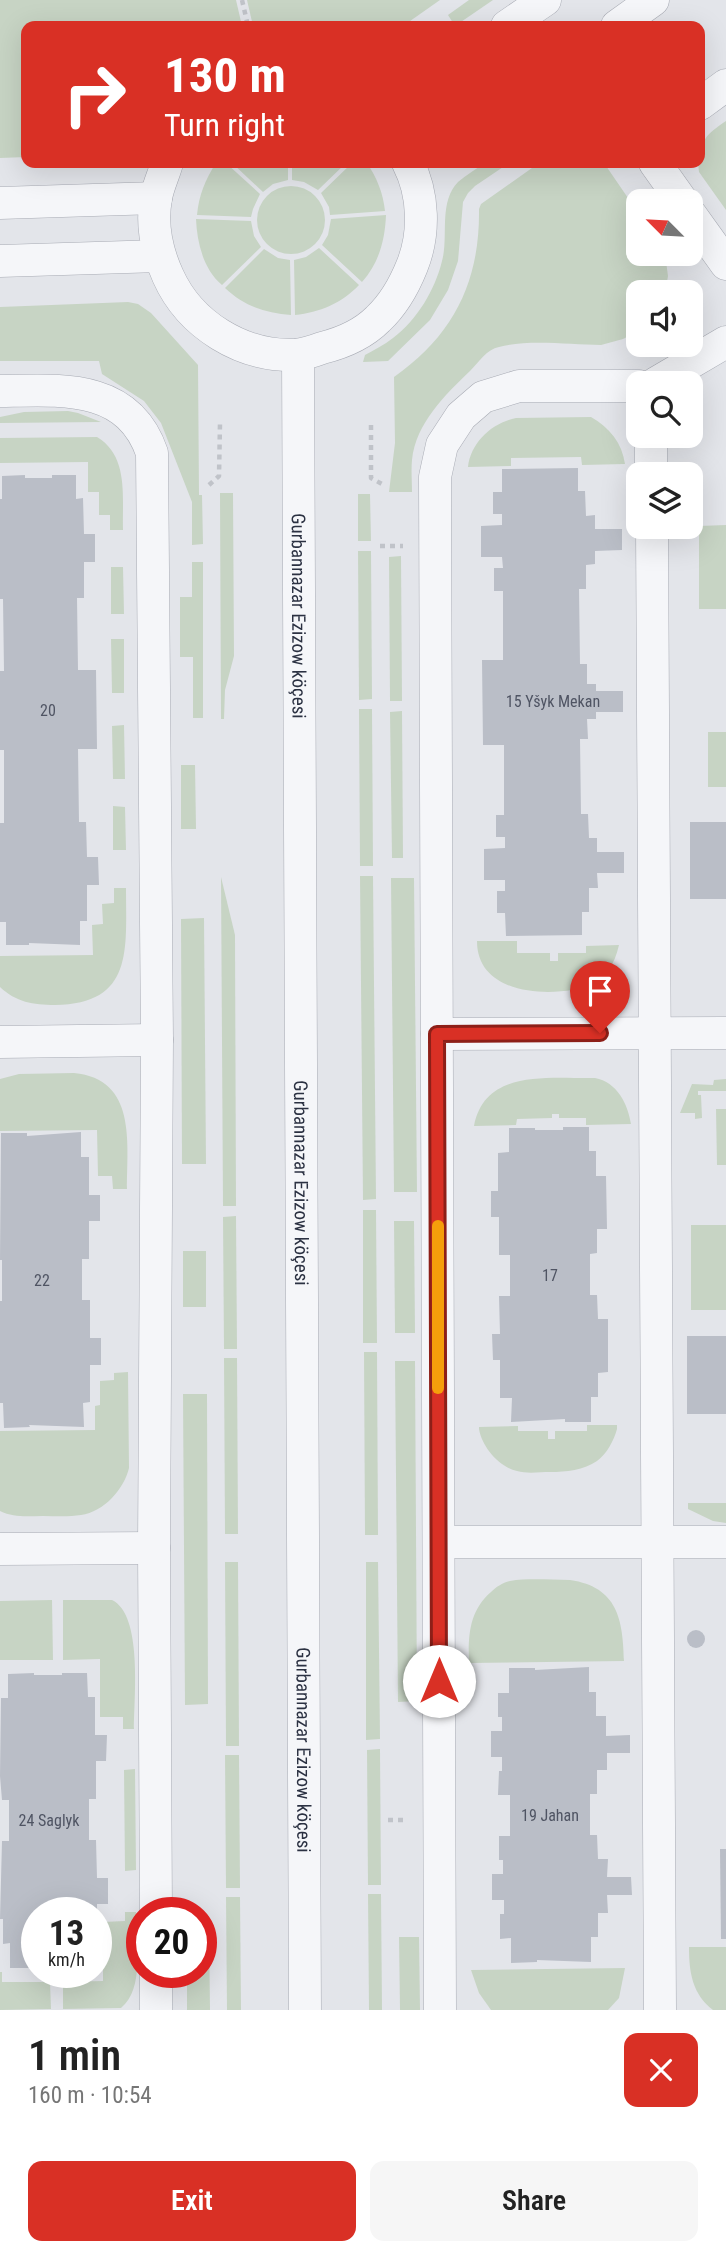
<!DOCTYPE html>
<html lang="en">
<head>
<meta charset="utf-8">
<style>
  :root { --surface:#fff; --page:#f6f6f6; --text:#222; --muted:#767676; --accent:#d93025 }
  body { margin:0; font-family:"Roboto Condensed",sans-serif; background:var(--page); color:var(--text); height:100vh; display:flex; flex-direction:column; font-size:26px; white-space:nowrap }
  * { box-sizing:border-box; margin:0 }
  p { font-size:23px; color:var(--muted) }
  .icon { flex:none; width:38px; height:38px; fill:none; stroke:currentColor; stroke-width:2; stroke-linecap:round; stroke-linejoin:round }
  .map { position:relative; height:2010px; overflow:hidden }
  .side { display:flex; flex-direction:column; background:var(--surface); flex:1 }
  .side>* { flex:none }
  .hud { position:absolute; left:21px; top:21px; width:684px; height:147px; border-radius:14px; box-shadow:0 7px 28px #0002; background:#d93025; color:#fff; overflow:hidden }
  .needle { width:46px; rotate:294deg }
  .tools { position:absolute; left:626px; top:189px; display:grid; gap:14px }
  .tools a { display:grid; place-items:center; width:77px; height:77px; border-radius:14px; background:var(--surface); box-shadow:0 7px 28px #0002; font-size:35px }
  .speed { position:absolute; left:21px; top:1897px; display:flex; gap:14px; font-size:35px; font-weight:700; text-align:center }
  .speed>* { display:grid; place-content:center; width:91px; height:91px; border-radius:50%; background:var(--surface); box-shadow:0 7px 28px #0002; line-height:1 }
  .speed small { font-size:18px; font-weight:400 }
  .speed .limit { border:10px solid #d22; background:#fff; color:#111 }
  .pin { position:absolute; display:grid; place-items:center; width:60px; height:60px; color:#fff; margin:-72px -30px; border-radius:50% 50% 50% 0; rotate:-45deg; box-shadow:0 0 7px #0007 }
  .pin .icon { rotate:45deg }
  .me { position:absolute; width:77px; margin:-38px; rotate:0deg; stroke-linejoin:round; filter:drop-shadow(0 0 5px #0008) }
  .turn { display:flex; align-items:center; gap:24px; height:147px; padding:0 28px; font-size:32px }
  .turn .icon { width:91px; height:91px; stroke-width:2.5 }
  .turn b { display:block; font-size:49px; line-height:60px }
  .round { display:grid; place-items:center; flex:none; width:74px; height:74px; border-radius:14px; background:var(--page) }
  .overview { display:flex; align-items:center; justify-content:space-between; height:119px; padding:0 28px }
  h1 { font-size:42px; font-weight:600; line-height:52px }
  .button { display:flex; gap:14px; margin-top:auto; padding:14px 28px }
  .button a { flex:1; height:80px; border-radius:14px; background:var(--accent); color:#fff; font-size:28px; font-weight:600; line-height:80px; text-align:center }
  .button a+a { background:var(--page); color:var(--text) }
  .map>svg:first-child { display:block }
  .green { fill:#c7d4c4 }
  .building { fill:#babec7 }
  .lines { fill:none; stroke-linecap:round; stroke-linejoin:round }
  .minor-casing { stroke:#a8abb4; stroke-width:33 }
  .path { stroke:#c0c3c9; stroke-width:4.5; stroke-dasharray:5 5; stroke-linecap:butt }
  .minor { stroke:#f5f6f9; stroke-width:32 }
  .route-casing { stroke:#8d1f18; stroke-width:18 }
  .route { stroke:#d93025; stroke-width:12 }
  .slow { stroke:#f59e0b; stroke-width:12 }
  .labels { text-anchor:middle; dominant-baseline:central; stroke-width:7; stroke-linejoin:round; paint-order:stroke }
  .number-label { font-size:16px; fill:#4f5463 }
  .street-label { font-size:19px; fill:#2b3142; stroke:#f2f4f8 }
</style>
</head>
<body>
<div class="map">
<svg width="726" height="2010" viewBox="0 0 726 2010">
  <rect width="100%" height="100%" fill="#e3e5ea"/>
  <!-- green -->
  <g class="green">
    <path d="M0,0H236L242,26H26V157L0,158Z"/>
    <path d="M247,0H440L403,26H253Z"/>
    <path d="M469,0H493L455,26L448,15Z"/>
    <path d="M726,121V210L699,172L698,163H700C700,139 707,134 726,121Z"/>
    <path d="M216,163H226L260,194L253,209L251,217L197,215C199,195 205,180 216,163Z"/>
    <path d="M232,163H288V180L273,184L263,192Z"/>
    <path d="M292,163H346L318,190L304,182L292,180Z"/>
    <path d="M352,163H367C377,178 383,193 385,211L330,215L329,207L321,193Z"/>
    <path d="M485,163H509L475,186L468,193L463,202L458,261L448,290L430,320L388,361L363,362L365,355C374,350 384,345 393,338C417,320 435,290 442,261C449,236 438,203 458,182C466,175 476,169 485,163Z"/>
    <path d="M539,163H604L639,214V254H665L668,276L665,292H639V331L623,339L601,345C570,345 529,339 499,347C487,349 478,363 470,371C445,395 416,423 412,460C411,470 412,482 412,492H389L395,443L394,377C454,335 480,281 479,209L481,204Z"/>
    <circle cx="291" cy="220" r="34"/>
    <path d="M386,215C385,240 379,263 362,282L322,245L328,235L331,219Z"/>
    <path d="M196,219L251,221L254,236L261,247L222,285C203,269 197,242 196,219Z"/>
    <path d="M319,248L359,285C341,304 320,312 295,315L294,260L306,257Z"/>
    <path d="M264,249L278,258L290,260L291,315C265,313 244,306 225,288Z"/>
    <path d="M128,302L138,304L151,313L198,365L199,495H202L203,544L192,545V502L161,423L144,401L102,374L99,361H0V307Z"/>
    <path d="M68,411L78,413L101,422L0,423V417L24,412Z"/>
    <path d="M591,417C610,428 622,443 625,464L582,465L581,457L511,458V466L468,467C471,442 492,423 516,418Z"/>
    <path d="M97,437C129,456 122,497 123,530H110V515H99V492H88V462L0,463V438Z"/>
    <path d="M220,493H233L234,656L225,690L224,719H221Z"/>
    <path d="M358,494H370L371,541H358Z"/>
    <path d="M726,525V609H699V526Z"/>
    <path d="M358,551H371L372,699L359,700Z"/>
    <path d="M401,556L402,701H390L389,557Z"/>
    <path d="M192,562H203V718H193V657H180V597H192Z"/>
    <path d="M111,567H123L124,614H111Z"/>
    <path d="M111,639H124V693H112Z"/>
    <path d="M359,709H372L373,866H360Z"/>
    <path d="M402,711L403,858H392L390,712Z"/>
    <path d="M124,725L125,779H113L112,726Z"/>
    <rect x="708" y="732" width="18" height="55"/>
    <path d="M181,765H195L196,829H181Z"/>
    <path d="M113,806L125,807L126,850H113Z"/>
    <path d="M360,876H373L376,1199L363,1200Z"/>
    <path d="M221,877L235,935L236,1206H223Z"/>
    <path d="M391,878H414L417,1192H394Z"/>
    <path d="M114,888H126C126,949 134,1004 55,1005C33,1005 16,1002 0,987V956L93,955L92,925L103,924L102,904L114,903Z"/>
    <path d="M204,918L206,1164H182L181,919Z"/>
    <path d="M477,941H517V953H550V961H558V953H586V946L619,945C610,985 584,991 548,992C516,992 477,981 477,941Z"/>
    <path d="M74,1073C137,1079 127,1143 127,1189H113L112,1176H98L97,1130L0,1131V1079L19,1074Z"/>
    <path d="M595,1078C617,1082 628,1104 631,1124L586,1125V1118H559V1114H552V1118L517,1119L516,1125L474,1126C485,1068 551,1079 595,1078Z"/>
    <path d="M726,1079V1091H698V1095H701L702,1118L695,1119V1113H680L692,1084L713,1085L714,1080Z"/>
    <path d="M716,1109H726V1165H717Z"/>
    <path d="M363,1210H376L377,1343H363Z"/>
    <path d="M236,1216L237,1349H224L223,1217Z"/>
    <path d="M394,1221H414L415,1333H395Z"/>
    <rect x="691" y="1225" width="35" height="85"/>
    <rect x="183" y="1251" width="23" height="56"/>
    <path d="M364,1352H377L378,1535H365Z"/>
    <path d="M224,1358H237L238,1534H225Z"/>
    <path d="M395,1361H415L417,1701L398,1702Z"/>
    <path d="M128,1372L129,1468C124,1489 104,1512 81,1515C69,1517 55,1516 43,1516C28,1516 14,1518 0,1511V1431L95,1430V1406L100,1405V1381L114,1380V1373Z"/>
    <path d="M183,1394H207L208,1704L185,1705Z"/>
    <path d="M587,1425H617V1429C614,1440 607,1454 597,1461C584,1470 566,1472 550,1472C540,1472 527,1474 517,1471C499,1467 482,1447 479,1429V1427L518,1426V1431H548V1439H555V1431H587Z"/>
    <path d="M688,1503H726V1523L713,1521L688,1509Z"/>
    <path d="M225,1562H238L239,1746H226Z"/>
    <path d="M366,1562H378L380,1739L366,1740Z"/>
    <path d="M570,1580C618,1587 623,1620 624,1661L469,1663C468,1636 469,1611 491,1592C496,1587 502,1583 510,1581C528,1578 551,1580 570,1580Z"/>
    <path d="M52,1600L53,1660H0V1601Z"/>
    <path d="M63,1600H112C143,1615 134,1698 134,1729H123V1717H100V1659L63,1660Z"/>
    <path d="M380,1749L381,1885H368L367,1750Z"/>
    <path d="M225,1755H239L240,1888H226Z"/>
    <path d="M135,1769L136,1870L125,1871L124,1770Z"/>
    <path d="M368,1894H381L382,2010H369Z"/>
    <path d="M226,1897H240L241,2010H227Z"/>
    <path d="M125,1912H136C136,1940 145,1989 121,2008L63,2009V1982L103,1981V1922L125,1921Z"/>
    <path d="M201,1929H209L210,2010H187V1972H201Z"/>
    <path d="M399,1937H419L420,2010H400Z"/>
    <path d="M689,1947H726V2010H713C692,1994 689,1972 689,1947Z"/>
    <path d="M625,1968L619,1998L608,2010H491L479,1993L471,1970Z"/>
    <path d="M0,1972H2V1982H50L51,2009L0,2010Z"/>
  </g>
  <!-- building -->
  <g class="building">
    <path d="M578,468V491H585L586,516L595,515V529H622V550L595,551V564L586,565V589H579L580,664H587V684H596V691H623V712H596V719H587L588,739H580L581,814H588L589,838H597V852H624V873H597L598,888H589V912H582V935L506,936L505,913H497V891H505V880H484V849L505,848V837H496V815H504V745H483L482,660H503V591H494V568H503L502,557H481V526L502,525V514H493V492H502V469Z"/>
    <path d="M25,475V478H52V475H76V499L83,498L84,534H95V562H84V598H77L78,670H96L97,749H78L79,822H86L87,857H98L99,885H87V921H80V945L29,943V945H6V922H0V823H4V750H0V671H4L3,599H0V499H2V476Z"/>
    <rect x="690" y="822" width="36" height="77"/>
    <path d="M563,1127H589V1151H596V1176H606L607,1229H597V1253L590,1254V1295H597L598,1319H608V1372L598,1373V1397H591V1422H565V1419L511,1422L512,1398H500V1360H493L492,1334H500L499,1296H510V1255H499V1217H491V1191H498V1153L509,1152V1128H535V1130H563Z"/>
    <path d="M81,1132V1157H89V1195H100V1221H89V1259H82V1300H90V1338H101V1365H90V1402L83,1403L84,1427L29,1425L30,1427L4,1428L3,1403H0V1301H2V1260H0L1,1133H27V1136Z"/>
    <rect x="687" y="1336" width="39" height="78"/>
    <circle cx="696" cy="1639" r="9"/>
    <path d="M589,1667V1692H596V1716H606V1736L630,1735V1753H607V1770H597V1794H590V1835H597L598,1859H608L607,1877H631L632,1895H607L608,1913H598V1937H591V1962L537,1960V1962L511,1963V1938L500,1939V1914H504V1900H492V1874H503V1860H499V1836H510V1795H498L499,1771H502V1757H491V1731H502V1717H498V1693H509V1668H535V1670Z"/>
    <path d="M34,1673V1675H62V1673H87L88,1697H95V1735H107L106,1761H96V1799H89V1840H96L97,1878H108V1904H97V1913H37L36,1968H10V1943L3,1944V1919H0L2,1841H9V1800H2L0,1776L1,1698H8V1674Z"/>
    <path d="M720,1849H726V1939H721Z"/>
  </g>
  <g class="lines">
    <!-- minor casing -->
    <g class="minor-casing">
      <g id="minor">
        <path d="M507,26L545,0"/>
        <path d="M617,26L653,0"/>
        <path d="M700,104L726,85"/>
        <path d="M167,163C164,174 158,186 156,198C151,225 157,252 168,276C190,325 242,357 296,355C305,354 314,351 322,348C342,343 363,334 378,319C394,304 404,286 412,266C425,234 424,194 408,163"/>
        <path d="M655,163L682,201"/>
        <path d="M0,203L156,198"/>
        <path d="M691,215L726,264"/>
        <path d="M0,261L159,256"/>
        <path id="s1" d="M298,355L305,2010"/>
        <path d="M656,383L726,342"/>
        <path d="M0,391C60,390 128,383 152,453L157,1040L154,1548L156,1913"/>
        <path d="M651,436V474"/>
        <path d="M652,527L660,2010"/>
        <path d="M437,1034L726,1033"/>
        <path d="M0,1042L157,1040"/>
        <path d="M439,1542H726"/>
        <path d="M0,1549L154,1548"/>
        <path d="M156,1972V2010"/>
        <path d="M440,2010L435,477L442,445L461,416L483,397L519,386H639"/>
      </g>
    </g>
    <!-- path -->
    <g class="path">
      <path d="M242,0L248,26"/>
      <path d="M371,425V478L382,484"/>
      <path d="M209,485L219,476L220,423"/>
      <path d="M380,546H403"/>
      <path d="M388,1820H407"/>
    </g>
    <!-- minor -->
    <use href="#minor" class="minor"/>
  </g>
  <g class="lines">
    <!-- route casing -->
    <g class="route-casing">
      <path id="route" d="M439,1681L437,1034L600,1033"/>
    </g>
    <!-- route -->
    <use href="#route" class="route"/>
    <!-- slow -->
    <path class="slow" d="M438,1226V1388"/>
  </g>
  <g class="labels">
    <!-- number labels -->
    <g class="number-label">
      <text x="553" y="701">15 Yšyk Mekan</text>
      <text x="48" y="710">20</text>
      <text x="550" y="1275">17</text>
      <text x="42" y="1280">22</text>
      <text x="550" y="1815">19 Jahan</text>
      <text x="49" y="1820">24 Saglyk</text>
    </g>
    <!-- street labels -->
    <g class="street-label">
      <text stroke="none"><textPath href="#s1" startOffset="261">Gurbannazar Ezizow köçesi</textPath></text>
      <text stroke="none"><textPath href="#s1" startOffset="828">Gurbannazar Ezizow köçesi</textPath></text>
      <text stroke="none"><textPath href="#s1" startOffset="1395">Gurbannazar Ezizow köçesi</textPath></text>
    </g>
  </g>
</svg>
<div class="tools">
<a><svg class="needle" viewBox="-14 -14 28 28"><path d="M0-13l5 13h-10z" fill="#e53935"/><path d="M0 13l5-13h-10z" fill="#767676"/></svg></a>
<a><svg class="icon" aria-label="sound" viewBox="0 0 24 24"><path d="M4 9h4l5-4v14l-5-4H4zM17 9q2 3 0 6"/></svg></a>
<a><svg class="icon" aria-label="search" viewBox="0 0 24 24"><circle cx="10" cy="10" r="6"/><path d="M15 15l6 6"/></svg></a>
<a><svg class="icon" aria-label="layers" viewBox="0 0 24 24"><path d="M12 4l9 5-9 5-9-5zM3 14l9 5 9-5"/></svg></a>
</div>
<div class="speed"><div>13<small>km/h</small></div><div class="limit">20</div></div>
<div class="pin" style="left:600px;top:1033px;background:#d93025"><svg class="icon" aria-label="arrive" viewBox="0 0 24 24"><path d="M6 21V4h12l-3 4 3 4H6"/></svg></div>
<svg class="me" style="left:439px;top:1681px" viewBox="-20 -20 40 40"><circle r="19" fill="#fff"/><path d="M0-13L10 11 0 6-10 11z" fill="#d93025"/></svg>
<div class="hud">
<div class="turn"><svg class="icon" aria-label="right" viewBox="0 0 24 24"><path d="M7 20v-9h11M14 6l5 5-5 5"/></svg><div><b>130 m</b>Turn right</div></div>
</div>
</div>
<section class="side">
<div class="overview"><div><h1>1 min</h1><p>160 m · 10:54</p></div><a class="round" style="background:#d93025;color:#fff"><svg class="icon" aria-label="close" viewBox="0 0 24 24"><path d="M6 6l12 12M18 6L6 18"/></svg></a></div>
<div class="button"><a>Exit</a><a>Share</a></div>
</section>
</body>
</html>
